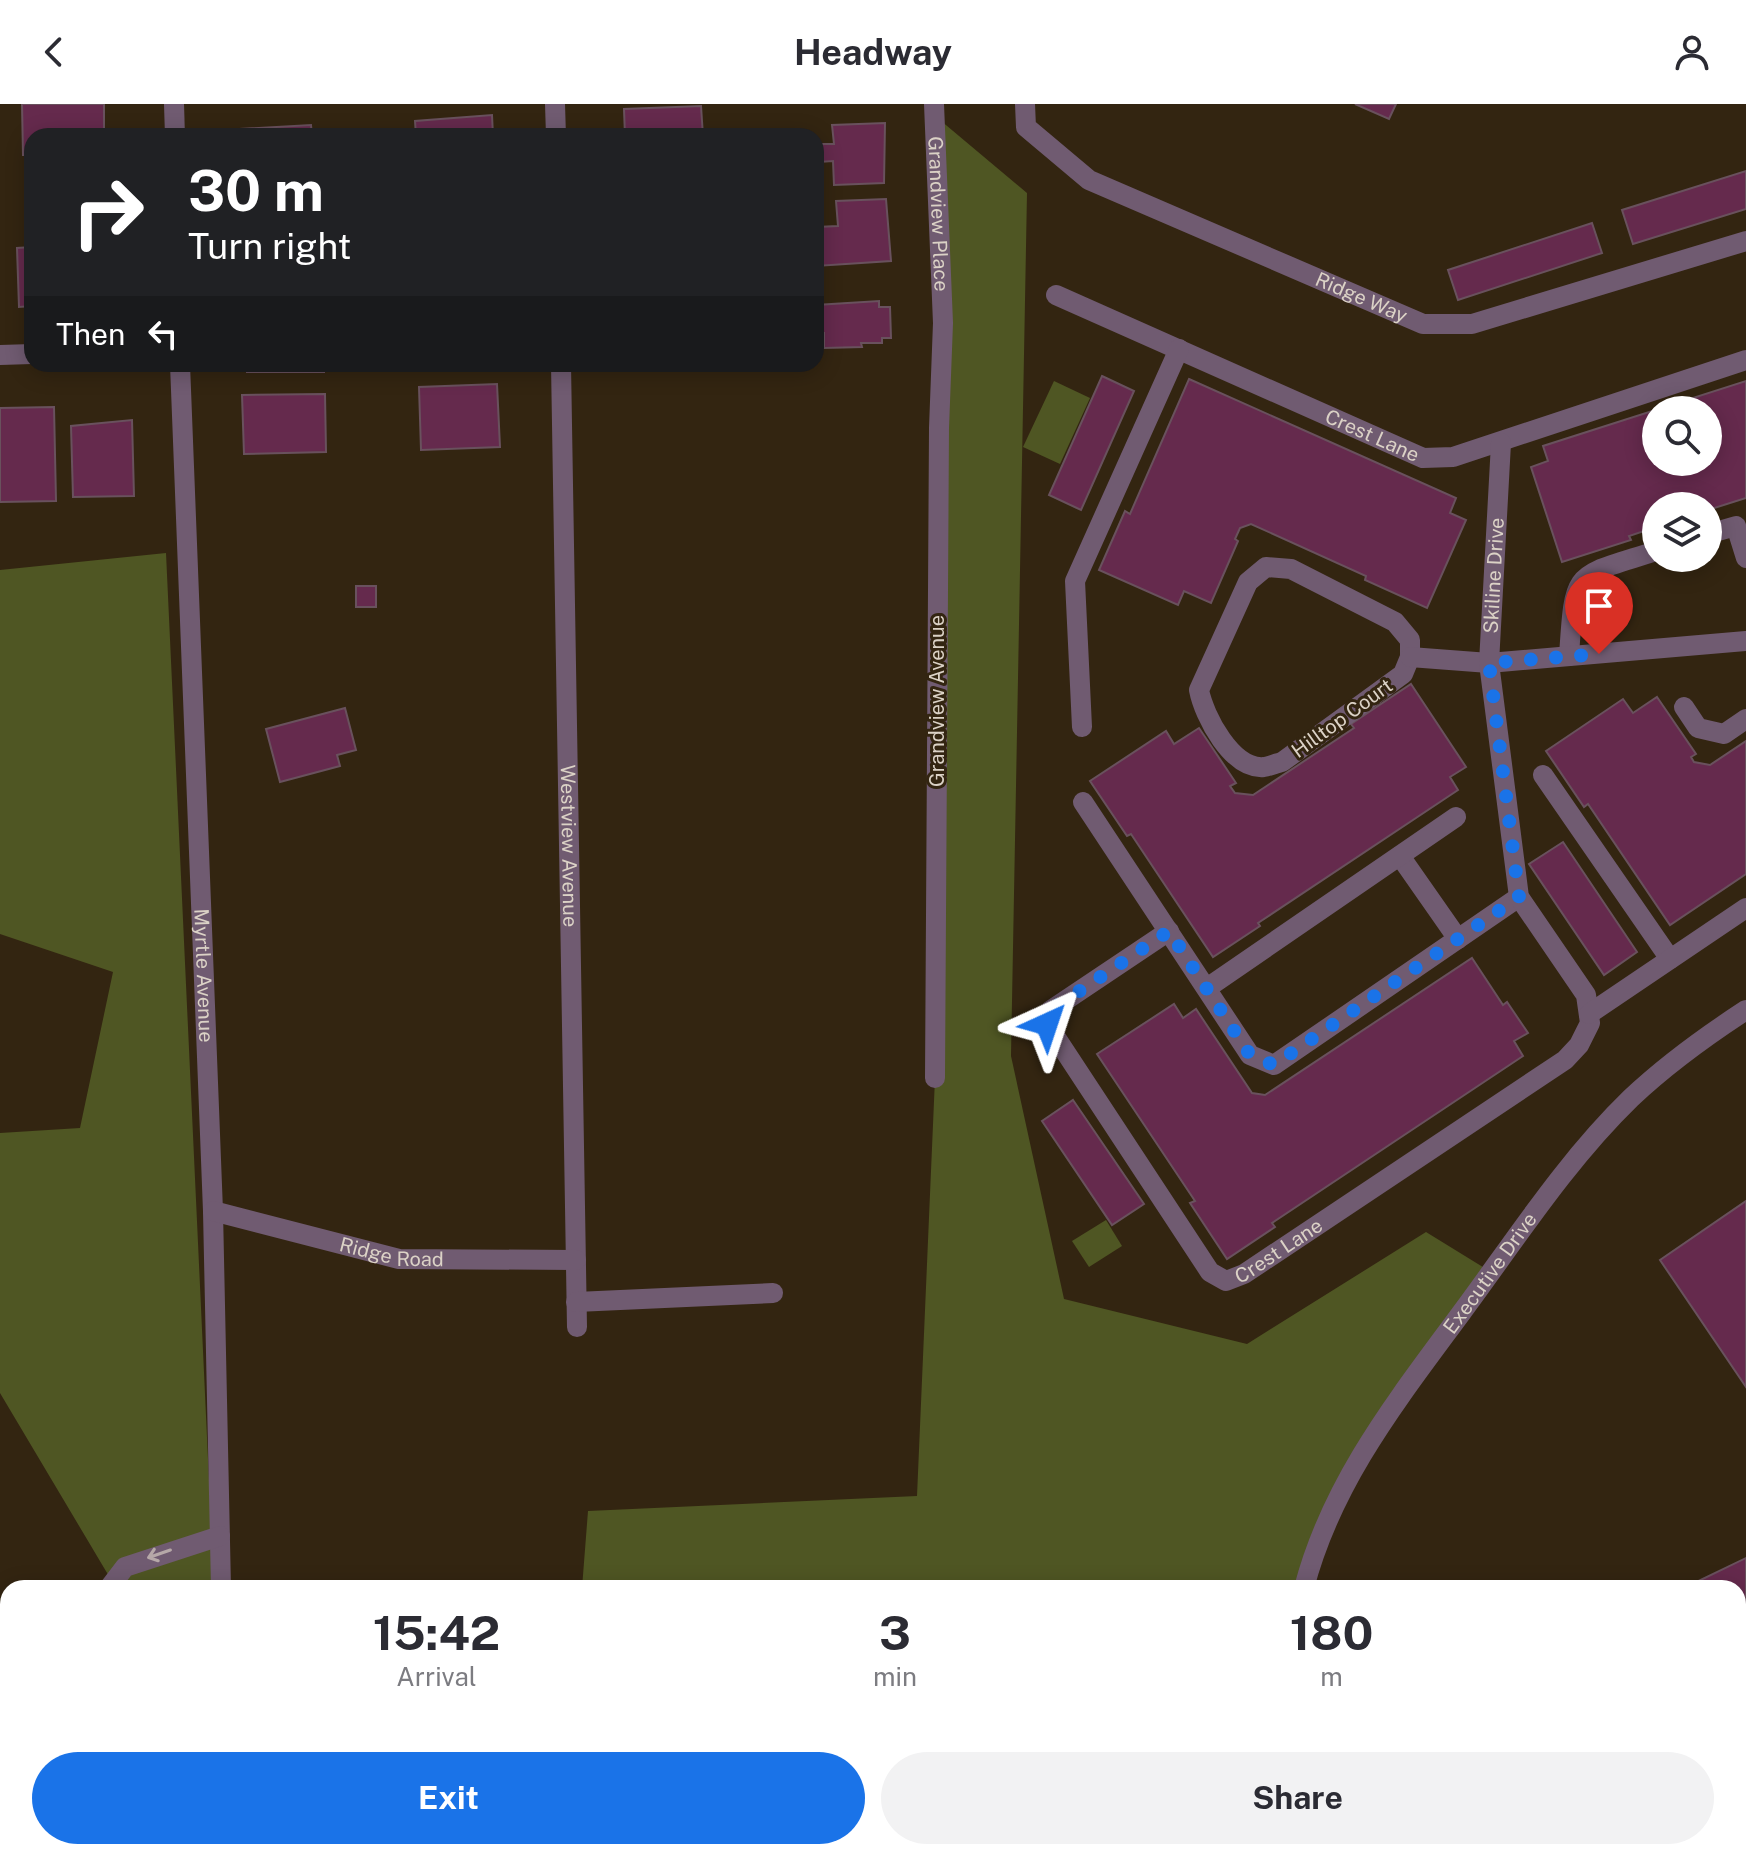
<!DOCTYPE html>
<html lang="en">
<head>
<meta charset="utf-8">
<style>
  :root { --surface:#fff; --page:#f2f2f3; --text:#2b2b33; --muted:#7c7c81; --accent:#1a73e8 }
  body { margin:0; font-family:"Public Sans",sans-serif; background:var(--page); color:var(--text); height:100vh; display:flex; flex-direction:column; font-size:30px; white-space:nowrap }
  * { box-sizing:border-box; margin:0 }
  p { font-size:26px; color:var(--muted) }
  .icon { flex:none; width:44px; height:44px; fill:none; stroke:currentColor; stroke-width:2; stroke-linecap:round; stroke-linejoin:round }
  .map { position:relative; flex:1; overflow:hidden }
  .sheet { position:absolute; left:0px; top:1476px; width:1746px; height:280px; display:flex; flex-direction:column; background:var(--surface); border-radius:24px 24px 0 0; box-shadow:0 4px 20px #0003 }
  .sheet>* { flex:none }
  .guide { position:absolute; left:24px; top:24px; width:800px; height:244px; border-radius:24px; box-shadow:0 4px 20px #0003; background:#202124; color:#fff; overflow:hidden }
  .tools { position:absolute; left:1642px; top:292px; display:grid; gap:16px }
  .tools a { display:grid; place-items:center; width:80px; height:80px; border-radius:50%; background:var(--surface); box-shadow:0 4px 20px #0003; font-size:40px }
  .pin { position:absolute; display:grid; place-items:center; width:68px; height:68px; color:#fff; margin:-82px -34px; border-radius:50% 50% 50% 0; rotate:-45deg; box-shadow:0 0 8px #0007 }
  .pin .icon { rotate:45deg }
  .me { position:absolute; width:88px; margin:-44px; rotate:42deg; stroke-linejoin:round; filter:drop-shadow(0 0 6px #0008) }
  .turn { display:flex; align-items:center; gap:28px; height:168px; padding:0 32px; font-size:36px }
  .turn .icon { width:104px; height:104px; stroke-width:2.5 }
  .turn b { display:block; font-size:56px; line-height:68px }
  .then { display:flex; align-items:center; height:76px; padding:0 32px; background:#0003; gap:16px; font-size:30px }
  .eta { display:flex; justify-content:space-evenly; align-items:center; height:136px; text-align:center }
  .eta b { font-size:48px; font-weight:700; line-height:56px }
  .button { display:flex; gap:16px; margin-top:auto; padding:16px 32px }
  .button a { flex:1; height:92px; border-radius:48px; background:var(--accent); color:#fff; font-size:32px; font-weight:700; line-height:92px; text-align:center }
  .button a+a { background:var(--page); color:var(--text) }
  header { display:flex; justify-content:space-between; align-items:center; height:104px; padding:0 32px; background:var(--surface); font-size:36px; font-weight:700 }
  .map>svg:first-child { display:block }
  .green { fill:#4f5623 }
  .building { fill:#652a4d; stroke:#69515d; stroke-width:2; fill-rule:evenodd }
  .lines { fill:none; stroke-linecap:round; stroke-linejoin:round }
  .minor-tunnel { stroke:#4c3f2c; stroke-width:20; stroke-dasharray:20 10; stroke-linecap:butt }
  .minor { stroke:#705b71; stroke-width:20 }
  .oneway { stroke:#b6a8a8 }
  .route { stroke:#1a73e8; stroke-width:14; stroke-dasharray:0 25.2 }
  .labels { text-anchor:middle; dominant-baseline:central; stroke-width:6; stroke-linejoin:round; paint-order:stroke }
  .street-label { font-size:20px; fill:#dbd2c6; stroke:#332511 }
</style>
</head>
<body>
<header><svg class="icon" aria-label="back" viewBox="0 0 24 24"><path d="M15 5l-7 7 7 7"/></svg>Headway<svg class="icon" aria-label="person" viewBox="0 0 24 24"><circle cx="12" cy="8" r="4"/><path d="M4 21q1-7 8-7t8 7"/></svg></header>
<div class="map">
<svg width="1746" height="1756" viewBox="0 0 1746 1756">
  <rect width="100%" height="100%" fill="#332511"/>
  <!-- green -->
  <g class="green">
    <path d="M934,11L1027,89L1011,952L1064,1195L1247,1240L1426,1128L1491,1168L1374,1327L1304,1484H582L588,1407L917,1392L935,974Z"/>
    <path d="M1054,277L1090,294L1060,360L1023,343Z"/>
    <path d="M166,449L214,1484H116L0,1289V1029L80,1024L113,868L0,830V466Z"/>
    <path d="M1106,1116L1122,1142L1089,1163L1072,1137Z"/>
    <path d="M0,1628H8V1748H227V1756H0Z"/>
    <path d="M603,1748H988L967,1756H606Z"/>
  </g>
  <!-- building -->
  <g class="building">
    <path d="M22,0H104V32H32V51H23Z"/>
    <path d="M1355,0H1396L1389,15Z"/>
    <path d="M701,2L703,32H625L624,5Z"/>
    <path d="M492,11L493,32H416L415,17Z"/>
    <path d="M885,19L884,79L834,81L833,57L819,58L818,40H834L832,21Z"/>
    <path d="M311,21L312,32H240V25Z"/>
    <path d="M32,66V128H28L27,67Z"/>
    <path d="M1746,67V105L1633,140L1622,106Z"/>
    <path d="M886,95L891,157L816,162V123L838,122L836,97Z"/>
    <path d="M1592,119L1602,149L1458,196L1448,166Z"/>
    <path d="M32,143V202L19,203L17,144Z"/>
    <path d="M879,197V203H890L891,234H882V239H861L862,243L824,244V229H816V201Z"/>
    <rect x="247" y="260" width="77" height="8"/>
    <path d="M1102,272L1134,287L1081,406L1049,391Z"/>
    <path d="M1189,275L1456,394L1450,409L1466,416L1427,504L1365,476L1366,472L1251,420L1240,424L1235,435L1238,437L1211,499L1184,487L1178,501L1099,466L1125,407L1130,410Z"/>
    <path d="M1746,277V394L1708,406V402H1656V423L1629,432L1631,436L1562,458L1531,363L1548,357L1543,342ZM1656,306H1708V358H1656Z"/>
    <path d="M497,280L500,343L421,346L419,283Z"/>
    <path d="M325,290L326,348L244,350L242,291Z"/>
    <path d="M54,303L56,397L0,398V304Z"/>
    <path d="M132,316L134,392L73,393L71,322Z"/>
    <rect x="356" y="482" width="20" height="21"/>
    <path d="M1411,580L1466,663L1450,673L1458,686L1258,819L1260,822L1213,853L1131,730L1127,732L1090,677L1166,627L1174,640L1199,624L1236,679L1230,682L1235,689L1253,691L1354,624L1351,620Z"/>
    <path d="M1657,593L1696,650L1691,653L1694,658L1710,661L1746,637V770L1670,821L1588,700L1584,703L1546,647L1623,595L1633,609Z"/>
    <path d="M345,604L356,646L337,651L340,662L280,678L266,625Z"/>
    <path d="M1563,738L1637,848L1604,871L1529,760Z"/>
    <path d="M1472,854L1503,901L1507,898L1528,929L1514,937L1523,952L1272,1119L1275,1123L1227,1155L1190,1099L1195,1097L1097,950L1174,900L1183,914L1196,905L1252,989L1265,991Z"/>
    <path d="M1073,996L1144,1100L1112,1121L1042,1017Z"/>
    <path d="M1746,1097V1283L1660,1156Z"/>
    <path d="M1746,1454V1512L1738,1516V1484H1684Z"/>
    <path d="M1622,1748H1677L1680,1756H1619L1617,1751Z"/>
  </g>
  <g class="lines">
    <!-- minor-tunnel -->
    <path class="minor-tunnel" d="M1634,1756L1650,1748"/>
    <!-- minor -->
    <g class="minor">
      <path d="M174,0L175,32"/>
      <path d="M555,0L556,32"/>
      <path id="s1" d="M934,0L943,219L939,324L935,974"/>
      <path id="s2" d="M1025,0L1026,23L1089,76L1423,220H1472L1746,137"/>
      <path id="s3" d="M1056,191L1423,354L1453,353L1746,256"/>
      <path d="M0,251L32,250"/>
      <path id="s4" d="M180,260L213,1107L221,1484"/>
      <path id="s5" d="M561,260L577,1223"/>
      <path d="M1708,430L1736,422L1746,454"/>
      <path d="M1266,463L1291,465L1395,518L1410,536V553L1403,570L1282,658C1277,659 1270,662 1264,663C1232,666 1204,612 1199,586L1248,478Z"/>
      <path d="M1569,552C1575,463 1572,474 1656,447"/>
      <path d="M1410,553L1489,559L1746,537"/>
      <path d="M1684,603L1698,624L1724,630L1746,615"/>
      <path d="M1082,623L1075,477L1179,245"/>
      <path d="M1543,671L1670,855"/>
      <path d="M1083,698L1250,951L1274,961L1519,793"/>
      <path d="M1400,752L1458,835"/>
      <path id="s6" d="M1169,827L1051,906L1046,911L1047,920L1210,1168L1226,1177L1244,1170L1565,956L1579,941L1590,919L1586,891L1519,793L1489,559L1501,339"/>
      <path d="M1207,884L1456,713"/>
      <path d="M1589,910L1746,804"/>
      <path id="s7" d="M213,1107L399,1155L576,1156"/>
      <path d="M576,1198L773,1189"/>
      <path d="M109,1484L125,1463L220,1432"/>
      <path id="s8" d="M1304,1484C1332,1377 1398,1295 1462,1208C1516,1135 1566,1057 1631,994C1666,961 1706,932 1746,906"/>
      <path d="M1738,1547L1746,1543"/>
      <path d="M0,1557L8,1553"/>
      <path d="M226,1748L227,1756"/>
      <path d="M1146,1748L1158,1756"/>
      <path d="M531,1756L536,1748"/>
      <path d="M1104,1756L1123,1748"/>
      <path d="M1281,1756V1748"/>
      <path d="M1411,1756L1412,1748"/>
      <path d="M1597,1756L1604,1748"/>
      <path d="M1724,1756L1746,1748"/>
    </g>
  </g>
  <!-- one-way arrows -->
  <defs><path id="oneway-shaft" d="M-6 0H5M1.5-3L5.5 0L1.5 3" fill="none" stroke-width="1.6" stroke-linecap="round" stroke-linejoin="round" transform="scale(2)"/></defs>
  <use class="oneway" href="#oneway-shaft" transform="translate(159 1450) rotate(161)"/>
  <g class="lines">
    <!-- route -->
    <path class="route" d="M1047,920L1046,911L1051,906L1169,827L1250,951L1274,961L1519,793L1489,559L1599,550"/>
  </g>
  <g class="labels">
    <!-- street labels -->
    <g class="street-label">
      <text stroke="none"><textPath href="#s1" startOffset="110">Grandview Place</textPath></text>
      <text stroke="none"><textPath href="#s2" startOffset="402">Ridge Way</textPath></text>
      <text stroke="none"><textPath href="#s3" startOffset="346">Crest Lane</textPath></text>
      <text stroke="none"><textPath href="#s6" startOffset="1394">Skiline Drive</textPath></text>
      <text transform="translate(937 597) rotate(-90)">Grandview Avenue</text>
      <text transform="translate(1342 614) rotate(-36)">Hilltop Court</text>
      <text stroke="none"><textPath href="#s5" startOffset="482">Westview Avenue</textPath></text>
      <text stroke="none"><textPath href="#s4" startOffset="612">Myrtle Avenue</textPath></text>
      <text stroke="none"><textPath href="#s6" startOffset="534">Crest Lane</textPath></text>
      <text stroke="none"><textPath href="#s7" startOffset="184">Ridge Road</textPath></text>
      <text stroke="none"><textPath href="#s8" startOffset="368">Executive Drive</textPath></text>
    </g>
  </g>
</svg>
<div class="tools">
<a><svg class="icon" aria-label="search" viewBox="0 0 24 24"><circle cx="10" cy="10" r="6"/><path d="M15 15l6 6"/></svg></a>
<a><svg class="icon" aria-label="layers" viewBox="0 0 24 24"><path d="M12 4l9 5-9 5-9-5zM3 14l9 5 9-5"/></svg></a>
</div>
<div class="pin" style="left:1599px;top:550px;background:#d93025"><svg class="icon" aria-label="arrive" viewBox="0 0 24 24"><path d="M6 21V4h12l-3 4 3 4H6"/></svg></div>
<svg class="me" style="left:1047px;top:920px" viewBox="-20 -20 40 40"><path d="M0-17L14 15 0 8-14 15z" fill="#1a73e8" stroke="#fff" stroke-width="4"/></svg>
<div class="guide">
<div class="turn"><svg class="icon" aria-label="right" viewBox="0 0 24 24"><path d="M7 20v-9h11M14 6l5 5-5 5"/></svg><div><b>30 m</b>Turn right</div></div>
<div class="then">Then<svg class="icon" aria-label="left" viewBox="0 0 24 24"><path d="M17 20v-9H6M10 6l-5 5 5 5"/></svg></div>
</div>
<section class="sheet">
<div class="eta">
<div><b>15:42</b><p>Arrival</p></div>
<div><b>3</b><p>min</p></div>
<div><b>180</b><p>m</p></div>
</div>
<div class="button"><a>Exit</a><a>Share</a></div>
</section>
</div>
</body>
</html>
